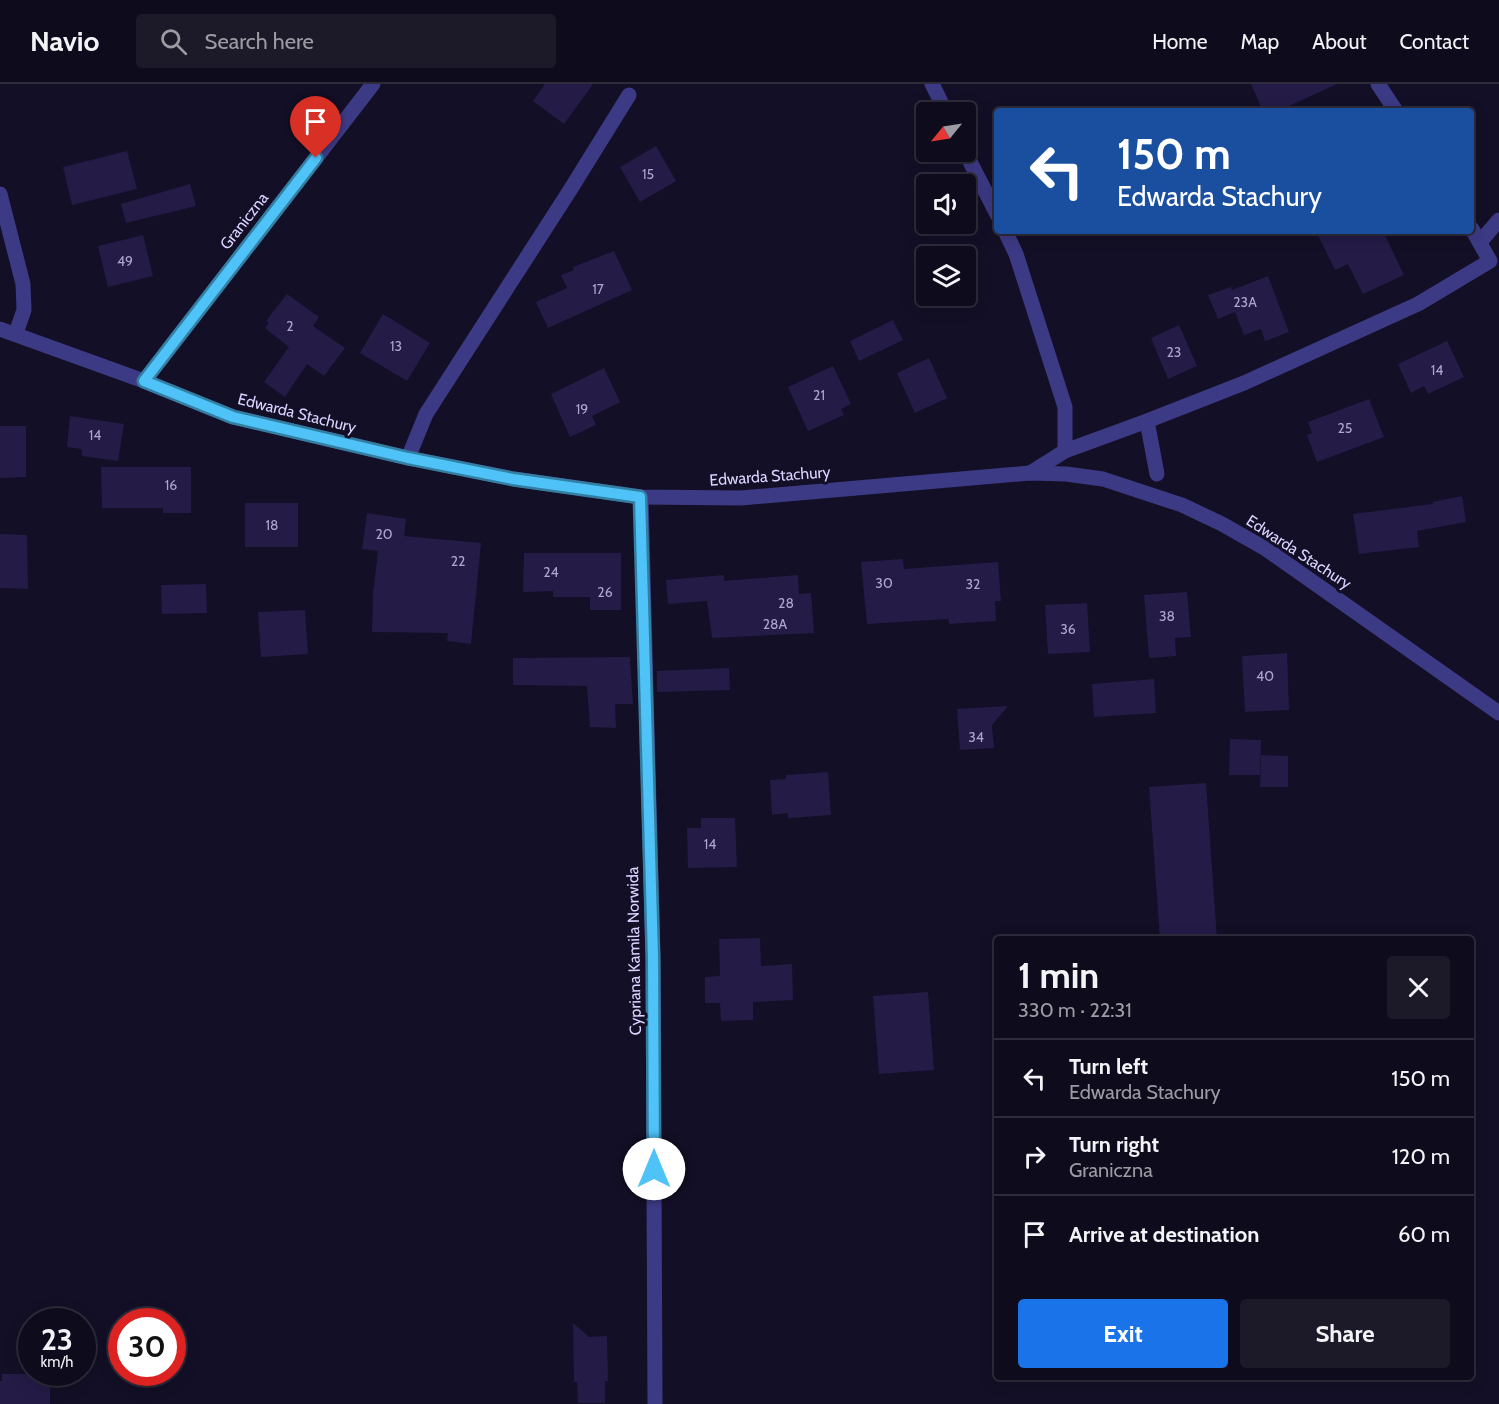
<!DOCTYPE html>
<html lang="en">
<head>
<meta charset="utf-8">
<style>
  :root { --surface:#0e0b1c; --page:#1c1929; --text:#f1f3f6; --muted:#9b9ba3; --line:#2e2b3b; --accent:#1a73e8 }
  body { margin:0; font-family:Cabin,sans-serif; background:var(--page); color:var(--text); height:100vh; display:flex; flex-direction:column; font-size:22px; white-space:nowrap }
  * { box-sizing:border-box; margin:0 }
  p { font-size:20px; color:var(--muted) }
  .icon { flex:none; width:33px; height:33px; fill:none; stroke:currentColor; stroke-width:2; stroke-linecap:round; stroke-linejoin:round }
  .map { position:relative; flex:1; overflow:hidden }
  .details { position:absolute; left:994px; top:852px; width:480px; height:444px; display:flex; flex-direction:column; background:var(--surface); border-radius:6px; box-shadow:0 3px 15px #0003,0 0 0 2px var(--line) }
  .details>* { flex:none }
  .banner { position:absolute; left:994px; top:24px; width:480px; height:126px; border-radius:6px; box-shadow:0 3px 15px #0003,0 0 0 2px var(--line); background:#1a4fa0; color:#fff; overflow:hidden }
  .needle { width:39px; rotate:240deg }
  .tools { position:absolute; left:916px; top:18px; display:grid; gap:12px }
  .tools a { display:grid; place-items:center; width:60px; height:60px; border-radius:6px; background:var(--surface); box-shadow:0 3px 15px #0003,0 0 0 2px var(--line); font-size:30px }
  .speed { position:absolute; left:18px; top:1224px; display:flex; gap:12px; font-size:30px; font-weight:700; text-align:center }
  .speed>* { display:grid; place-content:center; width:78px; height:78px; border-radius:50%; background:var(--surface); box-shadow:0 3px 15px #0003,0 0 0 2px var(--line); line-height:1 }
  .speed small { font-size:15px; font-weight:400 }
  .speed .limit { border:9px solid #d22; background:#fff; color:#111 }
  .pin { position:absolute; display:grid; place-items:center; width:51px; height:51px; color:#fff; margin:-62px -26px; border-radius:50% 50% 50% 0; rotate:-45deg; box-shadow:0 0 6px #0007 }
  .pin .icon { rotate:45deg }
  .me { position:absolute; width:66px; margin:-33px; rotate:0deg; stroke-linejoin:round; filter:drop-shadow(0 0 4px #0008) }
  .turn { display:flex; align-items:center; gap:21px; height:126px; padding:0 24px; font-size:27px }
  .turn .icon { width:78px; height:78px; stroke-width:2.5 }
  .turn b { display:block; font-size:42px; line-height:51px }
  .round { display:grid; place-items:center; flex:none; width:63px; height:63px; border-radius:6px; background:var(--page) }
  .headline { display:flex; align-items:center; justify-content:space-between; height:102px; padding:0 24px }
  h1 { font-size:36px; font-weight:700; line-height:45px }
  .action { display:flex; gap:12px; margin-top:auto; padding:12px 24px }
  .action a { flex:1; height:69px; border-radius:6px; background:var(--accent); color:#fff; font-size:24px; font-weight:700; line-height:69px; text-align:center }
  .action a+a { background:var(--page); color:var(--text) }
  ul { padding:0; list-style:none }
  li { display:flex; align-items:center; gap:18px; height:78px; padding:0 24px; border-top:2px solid var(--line) }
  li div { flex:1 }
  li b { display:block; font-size:22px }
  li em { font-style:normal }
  header { display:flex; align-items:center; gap:36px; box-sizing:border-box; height:84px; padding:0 30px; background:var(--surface); border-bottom:2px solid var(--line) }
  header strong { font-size:28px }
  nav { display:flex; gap:33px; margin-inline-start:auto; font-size:21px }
  .search { width:420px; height:54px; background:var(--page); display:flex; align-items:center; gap:15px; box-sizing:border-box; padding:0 21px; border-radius:6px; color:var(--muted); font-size:22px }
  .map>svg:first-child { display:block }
  .building { fill:#241b47 }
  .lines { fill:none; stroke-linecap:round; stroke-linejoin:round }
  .minor { stroke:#3d3a85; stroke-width:15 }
  .route-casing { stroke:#337fa1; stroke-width:15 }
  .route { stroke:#4fc3f7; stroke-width:10 }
  .labels { text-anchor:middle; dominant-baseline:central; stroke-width:6; stroke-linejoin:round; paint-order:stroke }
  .number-label { font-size:14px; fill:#aca6d1 }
  .street-label { font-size:16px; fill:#d9d4ff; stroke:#130f26 }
</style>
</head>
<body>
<header>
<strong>Navio</strong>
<div class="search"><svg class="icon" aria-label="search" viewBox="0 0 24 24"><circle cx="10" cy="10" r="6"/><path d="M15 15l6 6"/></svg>Search here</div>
<nav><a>Home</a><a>Map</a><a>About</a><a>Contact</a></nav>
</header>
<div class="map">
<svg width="1499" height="1320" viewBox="0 0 1499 1320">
  <rect width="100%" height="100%" fill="#130f26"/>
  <!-- building -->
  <g class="building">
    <path d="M545,0H593L564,40L533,17Z"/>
    <path d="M1251,0H1337L1278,27H1263Z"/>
    <path d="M656,62L676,97L640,118L620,83Z"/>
    <path d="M127,67L137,105L72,121L63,83Z"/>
    <path d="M190,100L196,122L126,139L121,120Z"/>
    <path d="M1316,147H1383L1404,191L1363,210L1348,180L1335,186Z"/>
    <path d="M143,151L153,192L108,203L98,162Z"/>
    <path d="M614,167L632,206L548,244L536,218L567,204L561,191L574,186L573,183Z"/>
    <path d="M1268,192L1289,248L1265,257L1261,245L1244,251L1235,228L1218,235L1208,211L1231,203L1232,206Z"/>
    <path d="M287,210L319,233L313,242L345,264L324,292L307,280L285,313L264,298L289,263L265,244L269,239L266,237Z"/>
    <path d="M383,230L430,259L407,297L360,269Z"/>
    <path d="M893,236L903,256L859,277L850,257Z"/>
    <path d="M1179,241L1197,282L1168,295L1151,254Z"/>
    <path d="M1447,257L1464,293L1428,310L1424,302L1411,309L1398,280Z"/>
    <path d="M929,274L947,314L915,329L897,289Z"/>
    <path d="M833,282L851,320L841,325L844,331L808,347L788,303Z"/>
    <path d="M604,284L620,318L592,332L596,341L570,353L551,310Z"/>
    <path d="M1369,315L1384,353L1317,378L1307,351L1312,349L1308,338Z"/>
    <path d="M70,332L124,340L118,377L82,372V365L67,363Z"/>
    <path d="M0,342H26V393L0,394Z"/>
    <path d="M101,383H191V429H163V424H102Z"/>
    <path d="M1462,412L1466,438L1417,447L1419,463L1359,470L1353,430L1433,420L1432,418Z"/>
    <rect x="245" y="419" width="53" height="44"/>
    <path d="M367,429L406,435L404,452L481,459L471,560L447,557L448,549L372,548L373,510L378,467L362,465Z"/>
    <path d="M0,450L27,451L28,505L0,504Z"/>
    <path d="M524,469H621V526H590V513H553V507L523,508Z"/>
    <path d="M903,475L904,485L998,478L1001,517H995L996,537L949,540L948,535L867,540L861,478Z"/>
    <path d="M724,491V497L798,491L799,510L811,509L814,549L712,554L707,517L668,520L666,496Z"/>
    <path d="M206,500L207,529L162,530L161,501Z"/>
    <path d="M1187,508L1191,553L1175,554L1176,572L1149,574L1144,511Z"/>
    <path d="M1087,519L1090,568L1048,570L1045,521Z"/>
    <path d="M305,526L308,570L261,573L258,528Z"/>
    <path d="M1287,569L1289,626L1245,628L1242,572Z"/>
    <path d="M630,573L633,620H615L616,644L590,643L587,602L513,601V574Z"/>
    <path d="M729,584L730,606L657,608V587Z"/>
    <path d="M1154,595L1156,629L1094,633L1092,600Z"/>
    <path d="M1008,622L992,641L994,664L960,666L957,625Z"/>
    <path d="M1230,655L1261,656L1260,691H1229Z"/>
    <path d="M1261,671L1288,672V703H1260Z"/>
    <path d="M828,688L831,731L788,734V729L772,731L770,696L786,695V691Z"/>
    <path d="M1206,699L1217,855H1160L1149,703Z"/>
    <path d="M701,734H735L737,783L688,784L687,744H701Z"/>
    <path d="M760,854L761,882L792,880L793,916L753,918V936L721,937L720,919H705V893L720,892L719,855Z"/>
    <path d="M928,908L934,986L879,990L873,912Z"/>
    <path d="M573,1239L589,1253L607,1252L608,1297H605V1319H578L577,1298H574Z"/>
    <path d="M2,1290H34V1297L50,1296V1320H0V1297H2Z"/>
  </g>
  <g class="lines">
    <!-- minor -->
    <g class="minor">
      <path d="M932,0L946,28"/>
      <path d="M1378,0L1396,27"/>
      <path d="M965,68L998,132"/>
      <path d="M0,110L23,200L24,226L16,249"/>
      <path d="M1005,147L1016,170L1065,323V367"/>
      <path d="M1480,158L1499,136"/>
      <path d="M0,245L144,297L233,333L408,374L514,395L641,413L741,414L1030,389L1066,390L1103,395L1182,421L1222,440L1266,465L1499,629"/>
      <path d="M144,297L373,0"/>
      <path d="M1147,337L1157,390"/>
      <path d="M408,374L426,330L572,103L629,11"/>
      <path d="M1030,389L1065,367L1147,337L1244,299L1418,220L1490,177L1472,145"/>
      <path d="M641,413L653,874L655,1320"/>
    </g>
  </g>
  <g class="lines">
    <!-- route casing -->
    <g class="route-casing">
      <path id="route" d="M316,74L144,297L233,333L408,374L513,395L640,413L653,874L654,1085"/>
    </g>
    <!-- route -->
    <use href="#route" class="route"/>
  </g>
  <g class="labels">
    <!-- number labels -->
    <g class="number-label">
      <text x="648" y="90">15</text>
      <text x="125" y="177">49</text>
      <text x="598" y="205">17</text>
      <text x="1245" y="218">23A</text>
      <text x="290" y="242">2</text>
      <text x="396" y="262">13</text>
      <text x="1174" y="268">23</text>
      <text x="1437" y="286">14</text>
      <text x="819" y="311">21</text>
      <text x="582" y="325">19</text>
      <text x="1345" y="344">25</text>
      <text x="95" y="351">14</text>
      <text x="171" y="401">16</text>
      <text x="272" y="441">18</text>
      <text x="384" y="450">20</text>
      <text x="458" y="477">22</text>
      <text x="551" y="488">24</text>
      <text x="884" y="499">30</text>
      <text x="973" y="500">32</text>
      <text x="605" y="508">26</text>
      <text x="786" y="519">28</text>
      <text x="1167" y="532">38</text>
      <text x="775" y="540">28A</text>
      <text x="1068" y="545">36</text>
      <text x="1265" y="592">40</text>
      <text x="976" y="653">34</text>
      <text x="710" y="760">14</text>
    </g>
    <!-- street labels -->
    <g class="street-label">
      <text transform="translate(244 137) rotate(-52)">Graniczna</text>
      <text transform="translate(297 329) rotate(14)">Edwarda Stachury</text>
      <text transform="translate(770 392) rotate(-4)">Edwarda Stachury</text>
      <text transform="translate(1299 468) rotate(33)">Edwarda Stachury</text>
      <text transform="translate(634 867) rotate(-91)">Cypriana Kamila Norwida</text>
    </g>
  </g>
</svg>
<div class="tools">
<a><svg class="needle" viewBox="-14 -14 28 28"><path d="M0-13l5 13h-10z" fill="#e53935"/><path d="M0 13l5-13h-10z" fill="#9b9ba3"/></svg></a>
<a><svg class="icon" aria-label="sound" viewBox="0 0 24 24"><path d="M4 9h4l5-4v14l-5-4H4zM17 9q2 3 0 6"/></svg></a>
<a><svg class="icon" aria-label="layers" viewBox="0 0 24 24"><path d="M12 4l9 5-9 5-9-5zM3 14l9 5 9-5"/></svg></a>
</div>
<div class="speed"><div>23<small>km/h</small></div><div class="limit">30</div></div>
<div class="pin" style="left:316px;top:74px;background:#d93025"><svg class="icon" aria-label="arrive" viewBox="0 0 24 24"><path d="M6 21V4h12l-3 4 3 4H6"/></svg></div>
<svg class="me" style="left:654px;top:1085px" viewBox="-20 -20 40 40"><circle r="19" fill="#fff"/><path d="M0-13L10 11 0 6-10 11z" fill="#4fc3f7"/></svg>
<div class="banner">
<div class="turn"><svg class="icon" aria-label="left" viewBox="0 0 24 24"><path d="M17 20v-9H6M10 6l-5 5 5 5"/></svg><div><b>150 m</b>Edwarda Stachury</div></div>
</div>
<section class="details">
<div class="headline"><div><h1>1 min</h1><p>330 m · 22:31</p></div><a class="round"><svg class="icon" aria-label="close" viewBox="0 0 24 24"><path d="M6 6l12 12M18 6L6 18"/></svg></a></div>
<ul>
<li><svg class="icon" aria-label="left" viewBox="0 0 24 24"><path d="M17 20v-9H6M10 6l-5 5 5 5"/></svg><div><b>Turn left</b><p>Edwarda Stachury</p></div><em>150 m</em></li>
<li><svg class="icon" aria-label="right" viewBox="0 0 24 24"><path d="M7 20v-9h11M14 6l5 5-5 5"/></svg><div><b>Turn right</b><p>Graniczna</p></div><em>120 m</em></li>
<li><svg class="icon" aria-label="arrive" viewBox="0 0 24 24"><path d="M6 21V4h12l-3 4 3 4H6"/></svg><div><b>Arrive at destination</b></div><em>60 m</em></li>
</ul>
<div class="action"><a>Exit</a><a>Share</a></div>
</section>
</div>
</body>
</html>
